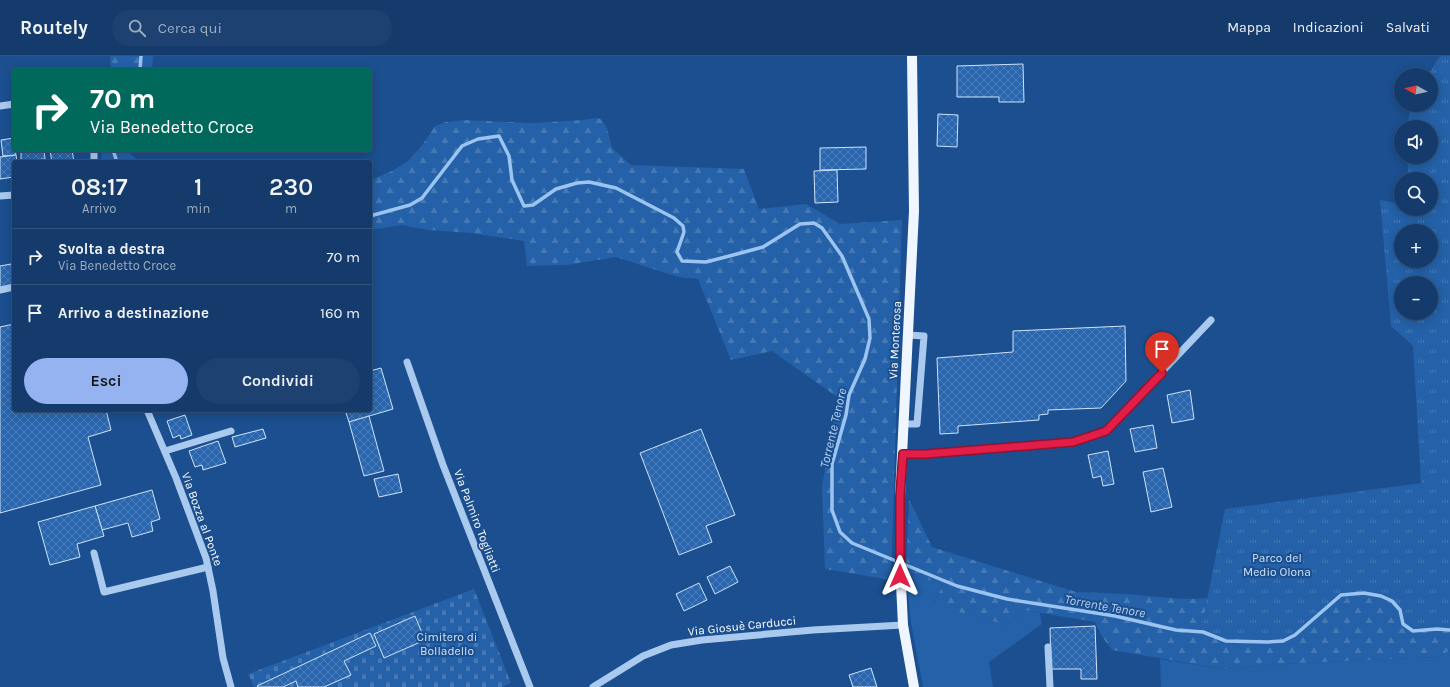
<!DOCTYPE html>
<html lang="it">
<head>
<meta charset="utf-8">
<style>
  :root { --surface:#143b6b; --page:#1d4271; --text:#f1f3f6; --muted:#9dadc1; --line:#33557e; --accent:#95b2f1 }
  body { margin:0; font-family:Karla,sans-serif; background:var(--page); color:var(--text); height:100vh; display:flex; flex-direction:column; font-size:15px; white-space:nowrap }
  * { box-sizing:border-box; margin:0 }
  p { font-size:13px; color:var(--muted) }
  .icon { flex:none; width:22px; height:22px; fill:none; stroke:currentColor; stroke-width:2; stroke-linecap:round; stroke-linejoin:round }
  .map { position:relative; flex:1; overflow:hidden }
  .sheet { position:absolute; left:12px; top:104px; width:360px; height:252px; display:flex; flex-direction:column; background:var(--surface); border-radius:4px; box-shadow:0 2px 10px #0003,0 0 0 1px var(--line) }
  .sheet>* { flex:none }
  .banner { position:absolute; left:12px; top:12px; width:360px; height:84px; border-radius:4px; box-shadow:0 2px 10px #0003,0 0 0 1px var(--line); background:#00695c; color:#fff; overflow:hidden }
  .needle { width:26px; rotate:278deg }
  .buttons { position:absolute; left:1394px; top:12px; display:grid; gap:8px }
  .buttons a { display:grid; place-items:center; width:44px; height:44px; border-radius:50%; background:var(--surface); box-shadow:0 2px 10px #0003,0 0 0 1px var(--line); font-size:20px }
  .pin { position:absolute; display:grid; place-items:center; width:34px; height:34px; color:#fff; margin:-41px -17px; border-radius:50% 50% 50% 0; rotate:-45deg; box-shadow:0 0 4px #0007 }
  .pin .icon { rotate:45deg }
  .me { position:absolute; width:44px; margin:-22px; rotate:0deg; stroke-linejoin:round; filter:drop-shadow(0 0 3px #0008) }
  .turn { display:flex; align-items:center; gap:14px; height:84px; padding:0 12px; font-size:18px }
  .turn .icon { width:52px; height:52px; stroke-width:2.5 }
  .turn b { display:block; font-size:28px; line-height:34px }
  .eta { display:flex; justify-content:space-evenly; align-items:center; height:68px; text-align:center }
  .eta b { font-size:24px; font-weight:600; line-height:28px }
  .primary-button { display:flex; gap:8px; margin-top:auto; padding:8px 12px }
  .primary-button a { flex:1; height:46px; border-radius:24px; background:var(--accent); color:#111; font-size:16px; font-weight:600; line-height:46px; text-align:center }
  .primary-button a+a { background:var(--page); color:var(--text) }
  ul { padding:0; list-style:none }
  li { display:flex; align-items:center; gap:12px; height:56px; padding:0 12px; border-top:1px solid var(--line) }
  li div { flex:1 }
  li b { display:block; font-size:15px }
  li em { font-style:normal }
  header { display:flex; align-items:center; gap:24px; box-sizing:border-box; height:56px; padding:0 20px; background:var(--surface); border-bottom:1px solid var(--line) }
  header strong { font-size:19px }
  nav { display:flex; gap:22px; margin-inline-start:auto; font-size:14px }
  .search { width:280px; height:36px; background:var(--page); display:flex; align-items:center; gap:10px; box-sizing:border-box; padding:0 14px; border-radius:22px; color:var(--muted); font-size:15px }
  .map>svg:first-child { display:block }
  .grass { fill:#2461a8 }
  .forest { fill:url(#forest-firs) }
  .cemetery { fill:url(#cemetery-stones) }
  .park { fill:url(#park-tufts); fill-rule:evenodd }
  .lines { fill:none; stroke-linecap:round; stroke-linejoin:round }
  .stream { stroke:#9cc4f0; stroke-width:3.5 }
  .building { fill:url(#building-cross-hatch); stroke:#cfe3fa }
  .minor { stroke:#a9c9ee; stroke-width:7 }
  .major { stroke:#f0f6ff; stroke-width:10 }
  .route-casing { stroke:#92132f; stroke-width:10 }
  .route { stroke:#e11d48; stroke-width:7 }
  .labels { text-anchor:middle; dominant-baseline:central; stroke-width:4; stroke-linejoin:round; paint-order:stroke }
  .street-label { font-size:12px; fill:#fff; stroke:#1b4f8f }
  .park-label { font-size:12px; fill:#cfe3fa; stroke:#1b4f8f }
  .water-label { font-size:13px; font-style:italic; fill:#b5d3f5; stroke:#1b4f8f }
</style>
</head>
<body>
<header>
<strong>Routely</strong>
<div class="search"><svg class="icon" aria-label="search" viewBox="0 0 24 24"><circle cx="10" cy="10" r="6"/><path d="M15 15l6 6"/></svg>Cerca qui</div>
<nav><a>Mappa</a><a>Indicazioni</a><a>Salvati</a></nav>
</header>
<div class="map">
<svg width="1450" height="631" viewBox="0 0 1450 631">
  <defs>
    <pattern id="forest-firs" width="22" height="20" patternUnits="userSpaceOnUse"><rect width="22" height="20" fill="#2461a8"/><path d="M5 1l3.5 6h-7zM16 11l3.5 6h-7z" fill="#4579b5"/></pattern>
    <pattern id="cemetery-stones" width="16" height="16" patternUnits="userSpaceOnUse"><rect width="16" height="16" fill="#2461a8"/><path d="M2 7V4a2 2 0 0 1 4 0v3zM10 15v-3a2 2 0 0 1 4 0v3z" fill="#4579b5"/></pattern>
    <pattern id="park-tufts" width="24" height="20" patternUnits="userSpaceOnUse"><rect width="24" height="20" fill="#2461a8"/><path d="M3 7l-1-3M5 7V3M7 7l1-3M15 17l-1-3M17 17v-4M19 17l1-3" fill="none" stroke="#4579b5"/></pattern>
    <pattern id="building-cross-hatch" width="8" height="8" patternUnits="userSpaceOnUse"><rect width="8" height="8" fill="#2a66ad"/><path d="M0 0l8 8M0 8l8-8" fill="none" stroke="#4a7db9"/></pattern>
  </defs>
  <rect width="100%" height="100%" fill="#1b4f8f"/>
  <!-- grass -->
  <g class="grass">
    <path d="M906,516L943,529L933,548L1007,569L1024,554L1040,557L1042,568L989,606L993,631H923L911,567Z"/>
    <path d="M1450,594V631H1161L1160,603L1223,613L1299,607L1439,601Z"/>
  </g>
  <!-- forest -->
  <g class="forest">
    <path d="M110,0H153L152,14H111Z"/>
    <path d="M595,62L601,63L607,72L612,92L631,109L744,113L759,153L806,148L840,168L902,164L891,524L825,513L822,432L830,380L840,343L772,295L731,304L698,223L678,221L616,201L567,209L527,210L524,185L471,177L429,174L401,169L370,174V124L390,116L408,105L423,88L435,70L446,66L463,64L533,67L583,64Z"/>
    <path d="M101,94H130L129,96L138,105L151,106H102Z"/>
    <path d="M909,443L932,491L1076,536L1127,538L1170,542L1193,543L1450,525V594L1439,601L1299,607L1223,613L1112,594L1101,579L1095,566L1024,554L1007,569L933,549L943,529L906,516Z"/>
  </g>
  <!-- cemetery -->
  <path class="cemetery" d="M474,533L511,627L502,631H254L248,618Z"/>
  <!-- park -->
  <path class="park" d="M1440,0H1450V573C1445,572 1440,571 1435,571C1425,572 1414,577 1405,570C1400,567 1400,559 1399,554C1393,536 1367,534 1351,535C1332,536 1320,554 1308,566C1288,586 1271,584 1246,583C1239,582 1231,584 1224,582C1217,581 1209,577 1201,574L1225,453L1421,427L1413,290L1391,270L1380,144L1401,148V153H1431V123H1409L1407,101H1431V71H1407L1411,49H1431V19H1428ZM1401,175H1431V205H1401ZM1401,227H1431V257H1401Z"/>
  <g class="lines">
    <!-- stream -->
    <g class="stream">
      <path d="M140,14L141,0"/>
      <path d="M113,94L117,106"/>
      <path d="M370,160L410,149L422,142L462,90L478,83L499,80L509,100L512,124L524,150L533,149L556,133L577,127L589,126L616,132L674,162L683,170L684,176L677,196L682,205L706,206L737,198L763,191L800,168L814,167L822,172L842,200L869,263L870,282L865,303L849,339L846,359L832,408V454L840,476L852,487L957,530L1007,543L1115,560L1176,574L1203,576L1226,585L1268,586L1283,585L1295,579L1341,539L1364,537L1381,540L1392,545L1400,554L1403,568L1413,575L1437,573L1450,574"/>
    </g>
  </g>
  <!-- building -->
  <g class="building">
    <path d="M1023,8L1024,46H999V41H957V10Z"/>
    <path d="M938,58L958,59L957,91L937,90Z"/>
    <path d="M14,82V94H15L16,99L3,100L1,84Z"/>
    <path d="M866,91V113L820,114V92Z"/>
    <path d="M44,94L45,103L30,104V106H21V95Z"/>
    <path d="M58,94H72L74,106H52L50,95Z"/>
    <path d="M16,99L17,106H14V121L0,123V101Z"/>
    <path d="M837,114L838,146L815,147L814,115Z"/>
    <path d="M11,208L12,213H14V229L0,232V210Z"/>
    <path d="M14,268V354H106L111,374L88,381L101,429L0,457V271Z"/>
    <path d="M1125,270L1126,325L1101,352L1048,354V358L1039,359V364L958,370V377L940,378L937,302L1013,296V275Z"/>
    <path d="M381,312L393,353L349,366L345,354H370V315Z"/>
    <path d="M1190,334L1194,363L1172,367L1167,339Z"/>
    <path d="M185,359L192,379L181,383L180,379L173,382L167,365Z"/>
    <path d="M369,360L384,415L364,420L349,366Z"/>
    <path d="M1153,369L1157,392L1135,396L1130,373Z"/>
    <path d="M263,373L266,382L235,391L232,381Z"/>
    <path d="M701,373L735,459L706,470L712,486L679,499L640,397Z"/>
    <path d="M218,385L226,407L203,414L202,409L195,411L189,395Z"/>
    <path d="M1108,395L1114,428L1103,430L1101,420L1093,422L1088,399Z"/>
    <path d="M1163,412L1172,451L1151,456L1143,416Z"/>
    <path d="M398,418L402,436L379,441L374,423Z"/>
    <path d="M152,434L160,463L151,466L153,475L132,481L128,467L102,474L95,450Z"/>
    <path d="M95,450L104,480L77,488L80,501L50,509L38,466Z"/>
    <path d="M730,510L738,526L715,538L707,521Z"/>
    <path d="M699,527L707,544L684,555L676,538Z"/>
    <path d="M415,560L425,584L384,602L374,578Z"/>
    <path d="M1095,570L1097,623H1081V613H1051L1050,572Z"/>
    <path d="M370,577L376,590L344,605L351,619L324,631H298L296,625L283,631H258L257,630Z"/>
    <path d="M871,612L877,631H853L849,619Z"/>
  </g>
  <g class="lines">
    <!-- minor -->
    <g class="minor">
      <path d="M0,50L14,48"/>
      <path d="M94,94V106"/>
      <path d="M0,140L14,139"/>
      <path d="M0,234L14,231"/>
      <path d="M407,306L443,409L530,631"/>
      <path d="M147,354L176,422L206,502L213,535L223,602L231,631"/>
      <path d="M904,368H917L924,280L908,279"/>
      <path d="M165,395L231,375"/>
      <path d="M903,398H926L1073,386L1106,375L1211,264"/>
      <path d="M94,497L104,536L208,511"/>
      <path d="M1048,591L1050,631"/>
      <path d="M593,631L643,600L671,589L702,584L813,574L903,569"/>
    </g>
    <!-- major -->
    <path class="major" d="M912,0L914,155L900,440V508L903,569L914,631"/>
  </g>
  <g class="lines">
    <!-- route casing -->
    <g class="route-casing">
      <path id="route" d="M900,520V440L903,398H926L1073,386L1106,375L1162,317"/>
    </g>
    <!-- route -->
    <use href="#route" class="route"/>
  </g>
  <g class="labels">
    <!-- street labels -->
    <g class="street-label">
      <text transform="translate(895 284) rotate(-87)">Via Monterosa</text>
      <text transform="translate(202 463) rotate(70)">Via Bozza al Ponte</text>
      <text transform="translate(477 465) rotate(69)">Via Palmiro Togliatti</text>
      <text transform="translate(742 570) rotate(-6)">Via Giosuè Carducci</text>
    </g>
    <!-- park labels -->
    <g class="park-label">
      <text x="1277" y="502">Parco del<tspan x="1277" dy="14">Medio Olona</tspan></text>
      <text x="447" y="581">Cimitero di<tspan x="447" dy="14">Bolladello</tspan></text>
    </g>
    <!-- water labels -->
    <g class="water-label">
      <text transform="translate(833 372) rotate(-77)">Torrente Tenore</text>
      <text transform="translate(1105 550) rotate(10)">Torrente Tenore</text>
    </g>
  </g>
</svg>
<div class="buttons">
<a><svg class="needle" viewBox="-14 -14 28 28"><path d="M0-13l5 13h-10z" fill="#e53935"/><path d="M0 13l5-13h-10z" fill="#9dadc1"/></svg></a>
<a><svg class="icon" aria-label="sound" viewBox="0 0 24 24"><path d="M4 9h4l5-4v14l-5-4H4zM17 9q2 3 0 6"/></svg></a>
<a><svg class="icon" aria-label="search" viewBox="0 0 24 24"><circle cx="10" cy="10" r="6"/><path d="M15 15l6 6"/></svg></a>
<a>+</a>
<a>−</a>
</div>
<div class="pin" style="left:1162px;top:317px;background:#d93025"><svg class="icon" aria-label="arrive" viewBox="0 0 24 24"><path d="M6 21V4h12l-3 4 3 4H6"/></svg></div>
<svg class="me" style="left:900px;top:520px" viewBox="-20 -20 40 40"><path d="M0-17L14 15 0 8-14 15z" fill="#e11d48" stroke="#fff" stroke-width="4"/></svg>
<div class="banner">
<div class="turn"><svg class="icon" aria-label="right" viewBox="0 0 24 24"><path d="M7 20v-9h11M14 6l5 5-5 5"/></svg><div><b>70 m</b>Via Benedetto Croce</div></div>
</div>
<section class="sheet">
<div class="eta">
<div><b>08:17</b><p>Arrivo</p></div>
<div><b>1</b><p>min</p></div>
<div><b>230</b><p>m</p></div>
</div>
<ul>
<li><svg class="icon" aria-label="right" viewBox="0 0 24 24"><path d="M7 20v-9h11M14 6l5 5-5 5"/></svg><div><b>Svolta a destra</b><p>Via Benedetto Croce</p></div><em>70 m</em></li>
<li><svg class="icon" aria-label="arrive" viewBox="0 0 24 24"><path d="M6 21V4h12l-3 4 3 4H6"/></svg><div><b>Arrivo a destinazione</b></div><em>160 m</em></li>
</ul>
<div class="primary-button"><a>Esci</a><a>Condividi</a></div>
</section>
</div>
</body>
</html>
